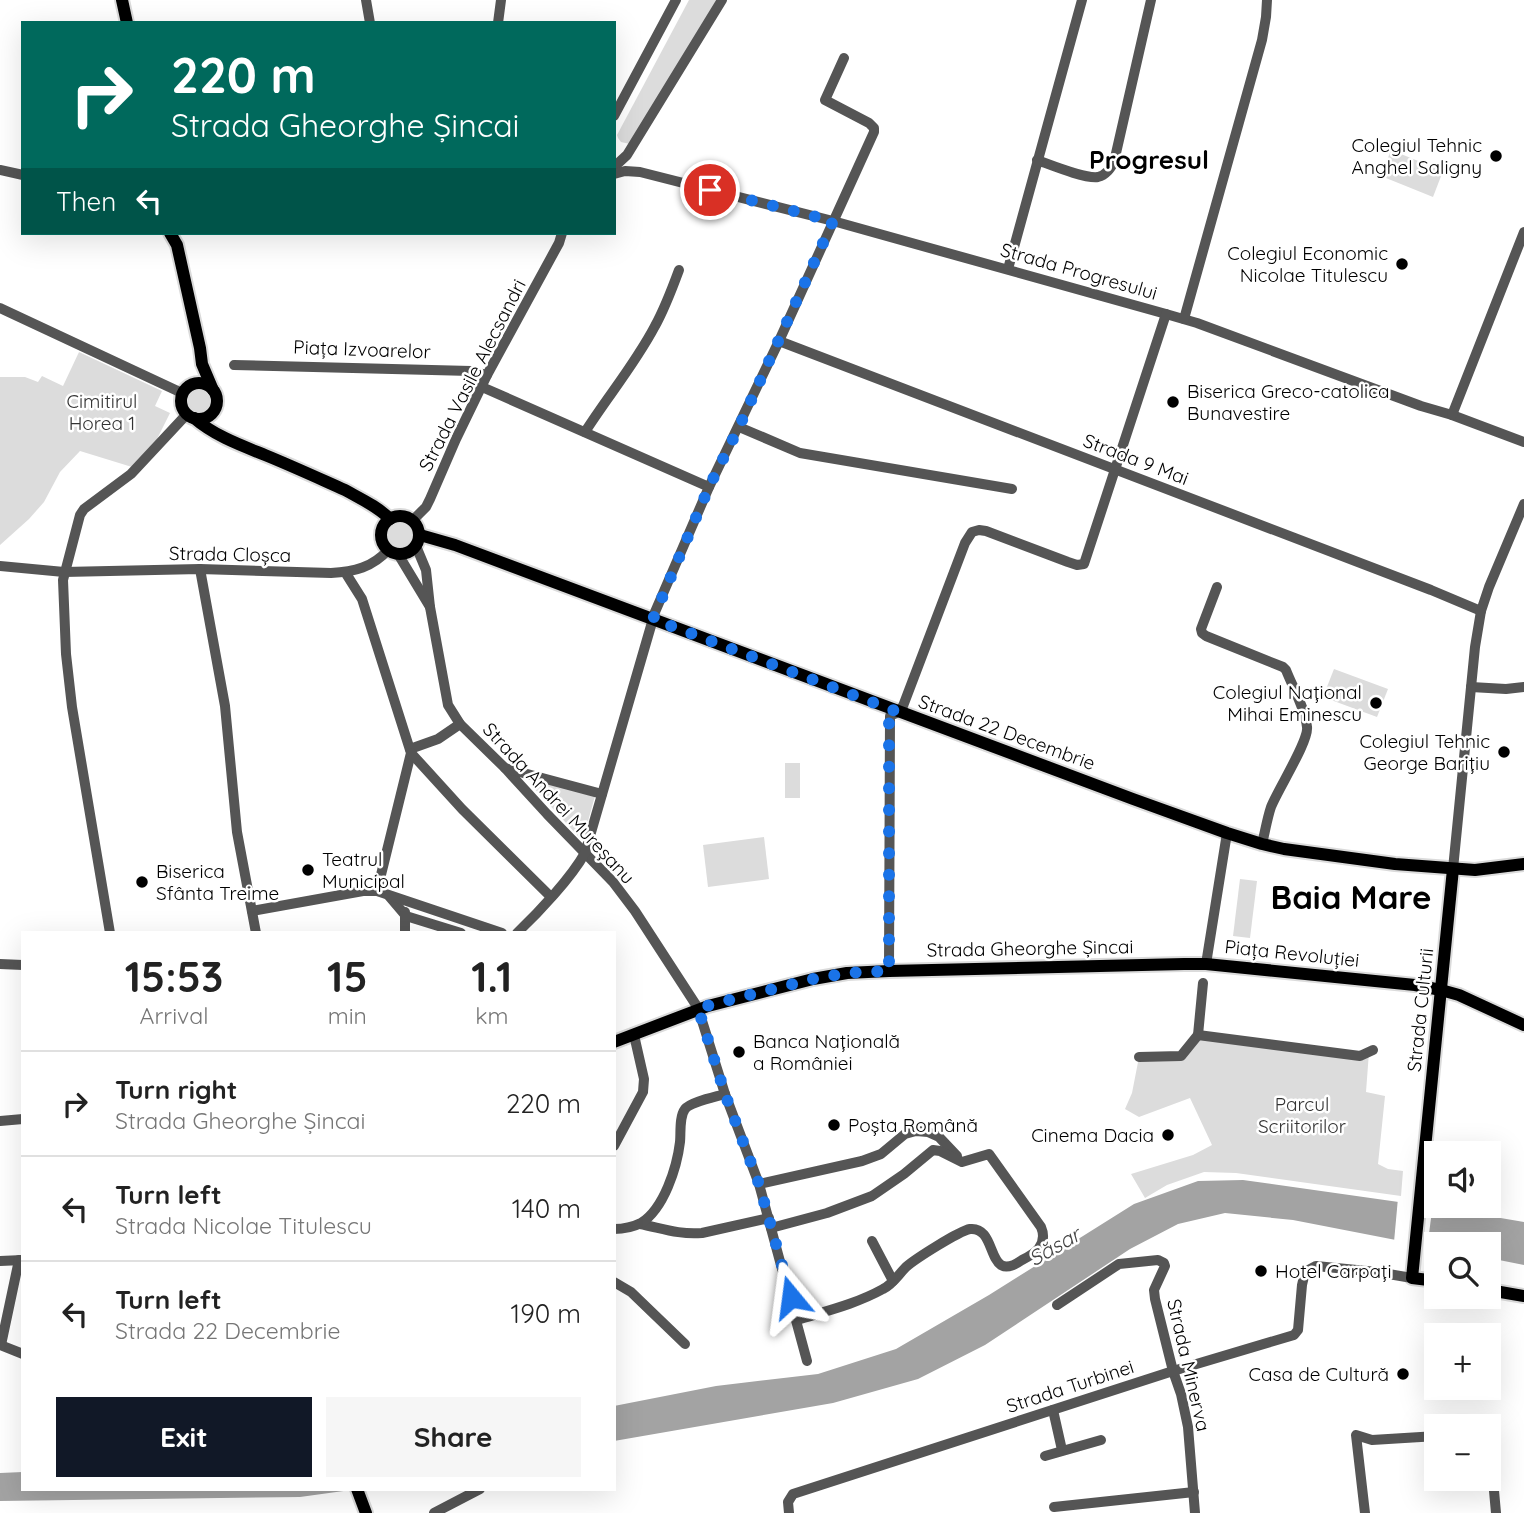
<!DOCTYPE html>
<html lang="en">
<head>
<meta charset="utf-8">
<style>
  :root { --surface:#fff; --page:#f6f6f6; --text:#222; --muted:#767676; --line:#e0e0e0; --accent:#111827 }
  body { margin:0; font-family:Quicksand,sans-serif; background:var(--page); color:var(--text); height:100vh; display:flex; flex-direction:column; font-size:26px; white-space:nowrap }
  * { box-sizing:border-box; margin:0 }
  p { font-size:23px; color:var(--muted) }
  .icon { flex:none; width:38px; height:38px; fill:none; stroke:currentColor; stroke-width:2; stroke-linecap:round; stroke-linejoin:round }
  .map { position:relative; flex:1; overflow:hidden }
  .drawer { position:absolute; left:21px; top:931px; width:595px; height:560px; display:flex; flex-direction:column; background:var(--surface); border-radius:0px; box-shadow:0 7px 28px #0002 }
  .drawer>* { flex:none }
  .banner { position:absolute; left:21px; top:21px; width:595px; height:214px; border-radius:0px; box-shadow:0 7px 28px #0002; background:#00695c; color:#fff; overflow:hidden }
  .tools { position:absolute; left:1424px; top:1141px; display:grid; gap:14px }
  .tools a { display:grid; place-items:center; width:77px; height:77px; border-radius:0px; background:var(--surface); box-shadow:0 7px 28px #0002; font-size:35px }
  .pin { position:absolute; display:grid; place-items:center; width:60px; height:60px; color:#fff; margin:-30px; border:4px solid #fff; border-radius:50%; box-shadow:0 2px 7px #0007 }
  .me { position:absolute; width:77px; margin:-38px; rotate:344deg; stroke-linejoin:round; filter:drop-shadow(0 0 5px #0008) }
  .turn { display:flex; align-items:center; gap:24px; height:147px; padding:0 35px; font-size:32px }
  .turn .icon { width:91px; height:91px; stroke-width:2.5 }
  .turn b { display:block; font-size:49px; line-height:60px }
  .then { display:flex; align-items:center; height:66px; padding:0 35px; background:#0003; gap:14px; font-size:26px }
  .eta { display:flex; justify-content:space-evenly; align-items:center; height:119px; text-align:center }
  .eta b { font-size:42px; font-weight:700; line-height:49px }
  .cta { display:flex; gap:14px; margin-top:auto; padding:14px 35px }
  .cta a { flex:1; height:80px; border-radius:0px; background:var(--accent); color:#fff; font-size:28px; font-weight:700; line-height:80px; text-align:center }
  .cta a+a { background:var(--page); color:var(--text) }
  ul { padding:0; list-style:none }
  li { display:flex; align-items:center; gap:21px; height:105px; padding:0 35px; border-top:2px solid var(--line) }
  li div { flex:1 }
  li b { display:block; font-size:26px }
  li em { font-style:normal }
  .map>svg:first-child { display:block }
  .green { fill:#dcdcdc }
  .water { fill:#a3a3a3 }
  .pier { fill:#fff }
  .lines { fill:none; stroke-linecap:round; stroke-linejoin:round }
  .major-casing { stroke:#dbdbdb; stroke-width:16 }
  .minor { stroke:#555; stroke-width:10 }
  .major { stroke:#000; stroke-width:12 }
  .route { stroke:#1a73e8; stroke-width:12; stroke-dasharray:0 21.6 }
  .poi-dot { fill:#000; stroke:#fff; stroke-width:2.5 }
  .labels { text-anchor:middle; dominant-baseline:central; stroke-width:5; stroke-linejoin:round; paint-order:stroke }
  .poi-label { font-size:19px; fill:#000; stroke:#fff; text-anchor:end }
  .street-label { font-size:19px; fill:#000; stroke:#fff }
  .park-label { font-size:19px; fill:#333; stroke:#fff }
  .water-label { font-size:21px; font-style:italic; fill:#444; stroke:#fff }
  .district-label { font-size:26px; font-weight:bold; fill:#000; stroke:#fff }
  .town-label { font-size:33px; font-weight:bold; fill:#000; stroke:#fff }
</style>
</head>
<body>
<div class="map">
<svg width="1524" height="1513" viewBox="0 0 1524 1513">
  <rect width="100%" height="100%" fill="#fff"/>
  <!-- green -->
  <g class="green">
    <path d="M689,0H720L630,144L621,142L618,138L617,135Z"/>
    <path d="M1391,150L1443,171L1433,197L1381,176Z"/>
    <path d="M79,352L162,391L155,406L170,413L157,439L132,467L80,451L60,472L44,502L29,519L0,545V377H25L38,382L42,376L63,386Z"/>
    <circle cx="199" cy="401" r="14"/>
    <circle cx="400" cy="535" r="15"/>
    <path d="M1334,669L1388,689L1377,717L1323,697Z"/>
    <rect x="785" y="763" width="15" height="35"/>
    <path d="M537,780L595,796L585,832L579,837L533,787V783Z"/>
    <path d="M764,837L769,879L708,887L703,845Z"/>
    <path d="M1240,879L1257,881L1250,938L1233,936Z"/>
    <path d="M1198,1035L1360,1056L1369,1052L1366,1092L1385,1096L1378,1164L1388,1169L1403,1171L1401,1196L1236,1173L1204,1172L1167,1185L1145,1198L1131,1174L1193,1155L1212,1145L1190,1098L1139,1117L1125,1109L1132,1093L1139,1057L1181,1056Z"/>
  </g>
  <!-- water -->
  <g class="water">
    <path d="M1243,1180L1448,1209L1524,1222V1265L1489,1258V1244H1437V1248L1293,1220L1225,1213L1178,1224L1130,1249L985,1345L918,1379L833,1403L614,1441V1406L716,1386L818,1374L896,1349L989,1295L1134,1204L1198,1181Z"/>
    <path d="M23,1472V1489H358L300,1497L0,1501V1473Z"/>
  </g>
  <!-- pier -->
  <path class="pier" d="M1398,1198L1433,1203L1427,1249L1394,1242Z"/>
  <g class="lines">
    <!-- major casing -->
    <g class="major-casing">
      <g id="major">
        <path d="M122,0L127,23"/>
        <path d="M170,233L177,245L200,348L202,364L213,390"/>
        <circle cx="199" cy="401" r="18"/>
        <path d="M194,418C215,436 240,445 265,455C292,466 318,478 345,490C361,499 377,506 390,519"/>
        <circle cx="400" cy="535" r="19"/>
        <path d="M420,535L455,545L1133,799L1227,833L1262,844L1284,849L1395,864L1475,870L1524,864"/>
        <path d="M614,1042L708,1006L813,979L847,973L889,971L1184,964H1206L1415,985L1441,990L1459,995L1524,1025"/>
        <path d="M1437,1281L1412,1278L1453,869"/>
        <path d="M1489,1290L1524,1296"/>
        <path d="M357,1489L366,1513"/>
      </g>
    </g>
    <!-- minor -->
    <g class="minor">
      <path d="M366,0L370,23"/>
      <path d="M498,23L501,0"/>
      <path d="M614,116L676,0"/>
      <path d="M1037,160C1051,165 1085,179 1098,177C1106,175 1110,169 1114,162L1151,0"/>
      <path d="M614,167L627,155L722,0"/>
      <path d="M0,170L23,175"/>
      <path d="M614,174L625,171L640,172L833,221L1166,314L1197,323L1421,406L1452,415L1524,442"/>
      <path d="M1008,269L1082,0"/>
      <path d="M0,308L182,393"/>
      <path d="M1184,319L1262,40L1266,17L1267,0"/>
      <path d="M779,341L1431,590L1481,611"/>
      <path d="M234,365L471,371L487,375"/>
      <path d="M482,387L709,487"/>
      <path d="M1452,415L1524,232"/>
      <path d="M739,427L800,453L1012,489"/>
      <path d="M585,432C608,396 635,364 655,326C665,308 672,289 679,270"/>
      <path d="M413,520L426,507L430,499L456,439L487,375L559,243L562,233"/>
      <path d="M416,546L426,570L430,607L448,705L460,724L505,768L547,814L613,882L635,911L698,1008L725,1094L759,1184L807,1361"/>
      <path d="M398,554L430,607"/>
      <path d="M0,566L64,572L200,569L331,573C354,572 373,567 388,550"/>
      <path d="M200,569L225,706L237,832L256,933"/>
      <path d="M345,572L362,599L411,753L377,891"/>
      <path d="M1217,587L1201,629L1202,633L1206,636L1283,667L1286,670C1293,688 1305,708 1307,727C1309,741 1278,789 1271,807C1267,819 1265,832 1262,844"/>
      <path d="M1471,687L1506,689L1524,687"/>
      <path d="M410,749L438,739L460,724"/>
      <path d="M411,753L462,809L551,897"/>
      <path d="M505,768L602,794"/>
      <path d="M1453,869L1475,647L1481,611L1489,587L1524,504"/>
      <path d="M389,896L406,916L461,933"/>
      <path d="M252,911L363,891H377L502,933"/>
      <path d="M110,933L72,707L66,654L63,580L80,515L84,509L131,474L187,414"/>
      <path d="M405,933V912"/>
      <path d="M517,933C539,912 571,878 585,853L655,612L709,487L779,341L874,132V128L869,123L825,100L844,58"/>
      <path d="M0,964L23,965"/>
      <path d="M1206,964L1227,833"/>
      <path d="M889,971L890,716L898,712L903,706L965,543L972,532L979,530L986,531L1068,562L1077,565L1084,564L1166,314"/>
      <path d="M1198,1035L1203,983"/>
      <path d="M1139,1057L1181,1056L1198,1035L1360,1056L1373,1050"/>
      <path d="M0,1121L23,1119"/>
      <path d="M614,1146L643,1092L644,1079L634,1035"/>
      <path d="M759,1184L862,1161L881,1154L905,1134L916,1131L928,1132L939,1137L957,1156"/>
      <path d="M640,1224C661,1228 679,1235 702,1233L769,1218"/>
      <path d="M771,1228L827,1213L872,1196L904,1174L933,1150L940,1151L962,1162L989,1154L1041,1227C1044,1234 1044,1241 1039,1248C1035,1253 1028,1257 1022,1260C985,1286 999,1226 970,1229C959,1231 915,1259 906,1267C898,1275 893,1284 883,1289C856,1304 826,1311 797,1320"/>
      <path d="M614,1229C623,1229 633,1227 641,1223C664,1209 677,1167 680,1142C681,1133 679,1117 685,1109C690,1102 715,1097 725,1094"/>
      <path d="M872,1241L893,1281"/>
      <path d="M0,1261L23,1260"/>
      <path d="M614,1282L631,1292L685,1344"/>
      <path d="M1057,1305L1119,1264L1158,1260L1164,1263L1165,1266L1154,1290L1155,1299L1173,1371L1181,1394L1188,1427L1195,1513"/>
      <path d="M0,1345L23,1354"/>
      <path d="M1,1345L19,1260"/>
      <path d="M1053,1410L1062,1450"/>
      <path d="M1489,1435L1496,1513"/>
      <path d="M1045,1456L1101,1440"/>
      <path d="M1054,1507L1194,1492"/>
      <path d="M434,1513L480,1489"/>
      <path d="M789,1513L788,1502L793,1494L1173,1371L1294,1335L1298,1330L1302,1285L1305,1272L1316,1266L1377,1272L1412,1278"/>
      <path d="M1365,1513L1356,1435L1372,1440L1437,1436"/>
    </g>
    <!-- major -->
    <use href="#major" class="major"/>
  </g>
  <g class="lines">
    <!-- route -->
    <path class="route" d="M710,190L833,221L739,427L709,487L653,619L898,712L890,716L889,722V971L847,973L813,979L698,1008L725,1094L759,1184L791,1297"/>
  </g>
  <!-- markers -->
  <g class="poi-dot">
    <circle cx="1496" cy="156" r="7"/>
    <circle cx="1402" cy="264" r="7"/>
    <circle cx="1173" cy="402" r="7"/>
    <circle cx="1376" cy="703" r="7"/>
    <circle cx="1504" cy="752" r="7"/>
    <circle cx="308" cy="870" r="7"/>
    <circle cx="142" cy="882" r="7"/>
    <circle cx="739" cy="1052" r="7"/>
    <circle cx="834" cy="1125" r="7"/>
    <circle cx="1168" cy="1135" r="7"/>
    <circle cx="1261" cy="1271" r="7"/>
    <circle cx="1403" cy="1374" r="7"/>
  </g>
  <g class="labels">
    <!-- poi labels -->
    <g class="poi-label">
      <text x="1482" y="145">Colegiul Tehnic<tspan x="1482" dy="22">Anghel Saligny</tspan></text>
      <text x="1388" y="253">Colegiul Economic<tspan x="1388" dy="22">Nicolae Titulescu</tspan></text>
      <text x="1187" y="391" text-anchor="start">Biserica Greco-catolica<tspan x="1187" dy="22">Bunavestire</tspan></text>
      <text x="1362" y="692">Colegiul Național<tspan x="1362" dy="22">Mihai Eminescu</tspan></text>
      <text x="1490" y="741">Colegiul Tehnic<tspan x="1490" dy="22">George Barițiu</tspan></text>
      <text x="322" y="859" text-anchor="start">Teatrul<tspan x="322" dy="22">Municipal</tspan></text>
      <text x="156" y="871" text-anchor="start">Biserica<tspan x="156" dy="22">Sfânta Treime</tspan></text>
      <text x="753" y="1041" text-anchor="start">Banca Națională<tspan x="753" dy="22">a României</tspan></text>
      <text x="848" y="1125" text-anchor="start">Poșta Română</text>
      <text x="1154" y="1135">Cinema Dacia</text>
      <text x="1275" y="1271" text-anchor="start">Hotel Carpați</text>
      <text x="1389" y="1374">Casa de Cultură</text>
    </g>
    <!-- street labels -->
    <g class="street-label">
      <text transform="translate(1079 271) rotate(16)">Strada Progresului</text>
      <text transform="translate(362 349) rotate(2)">Piața Izvoarelor</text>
      <text transform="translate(472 375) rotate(-63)">Strada Vasile Alecsandri</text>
      <text transform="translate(1136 459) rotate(21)">Strada 9 Mai</text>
      <text transform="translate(230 554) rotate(1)">Strada Cloșca</text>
      <text transform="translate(1007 732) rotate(20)">Strada 22 Decembrie</text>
      <text transform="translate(559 803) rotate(47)">Strada Andrei Mureșanu</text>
      <text transform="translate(1030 948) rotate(-1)">Strada Gheorghe Șincai</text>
      <text transform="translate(1292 953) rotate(6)">Piața Revoluției</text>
      <text transform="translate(1420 1010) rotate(-84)">Strada Culturii</text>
      <text transform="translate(1189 1365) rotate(77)">Strada Minerva</text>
      <text transform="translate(1070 1386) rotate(-18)">Strada Turbinei</text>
    </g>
    <!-- park labels -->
    <g class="park-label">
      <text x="102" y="401">Cimitirul<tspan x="102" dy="22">Horea 1</tspan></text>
      <text x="1302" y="1104">Parcul<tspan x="1302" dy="22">Scriitorilor</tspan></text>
    </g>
    <!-- water labels -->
    <g class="water-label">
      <text transform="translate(1054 1246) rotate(-30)">Săsar</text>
    </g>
    <!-- district labels -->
    <g class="district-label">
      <text x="1149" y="159">Progresul</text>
    </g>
    <!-- town labels -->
    <g class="town-label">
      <text x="1351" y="896">Baia Mare</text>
    </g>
  </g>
</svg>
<div class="tools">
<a><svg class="icon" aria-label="sound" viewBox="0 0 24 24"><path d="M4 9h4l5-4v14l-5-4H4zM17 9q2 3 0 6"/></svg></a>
<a><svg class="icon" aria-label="search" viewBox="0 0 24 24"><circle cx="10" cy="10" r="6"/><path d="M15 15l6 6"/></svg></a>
<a>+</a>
<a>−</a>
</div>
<div class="pin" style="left:710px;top:190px;background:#d93025"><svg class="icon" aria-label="arrive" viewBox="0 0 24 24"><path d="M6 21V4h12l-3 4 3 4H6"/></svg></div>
<svg class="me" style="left:791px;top:1297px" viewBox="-20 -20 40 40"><path d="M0-17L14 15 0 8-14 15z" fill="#1a73e8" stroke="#fff" stroke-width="4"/></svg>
<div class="banner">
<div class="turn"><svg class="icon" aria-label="right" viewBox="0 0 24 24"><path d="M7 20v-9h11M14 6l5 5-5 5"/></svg><div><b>220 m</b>Strada Gheorghe Șincai</div></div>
<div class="then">Then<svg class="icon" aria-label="left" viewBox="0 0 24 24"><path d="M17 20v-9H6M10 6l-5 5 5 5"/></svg></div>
</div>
<section class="drawer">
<div class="eta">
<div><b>15:53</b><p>Arrival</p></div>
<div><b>15</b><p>min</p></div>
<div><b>1.1</b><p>km</p></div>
</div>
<ul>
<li><svg class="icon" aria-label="right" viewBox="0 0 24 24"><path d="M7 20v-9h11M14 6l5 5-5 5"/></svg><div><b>Turn right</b><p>Strada Gheorghe Șincai</p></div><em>220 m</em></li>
<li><svg class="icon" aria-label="left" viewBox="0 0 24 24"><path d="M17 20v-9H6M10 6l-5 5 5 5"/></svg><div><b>Turn left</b><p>Strada Nicolae Titulescu</p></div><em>140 m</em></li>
<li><svg class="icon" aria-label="left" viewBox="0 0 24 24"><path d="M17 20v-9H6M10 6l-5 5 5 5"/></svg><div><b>Turn left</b><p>Strada 22 Decembrie</p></div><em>190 m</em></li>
</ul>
<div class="cta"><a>Exit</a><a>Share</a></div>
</section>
</div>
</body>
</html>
